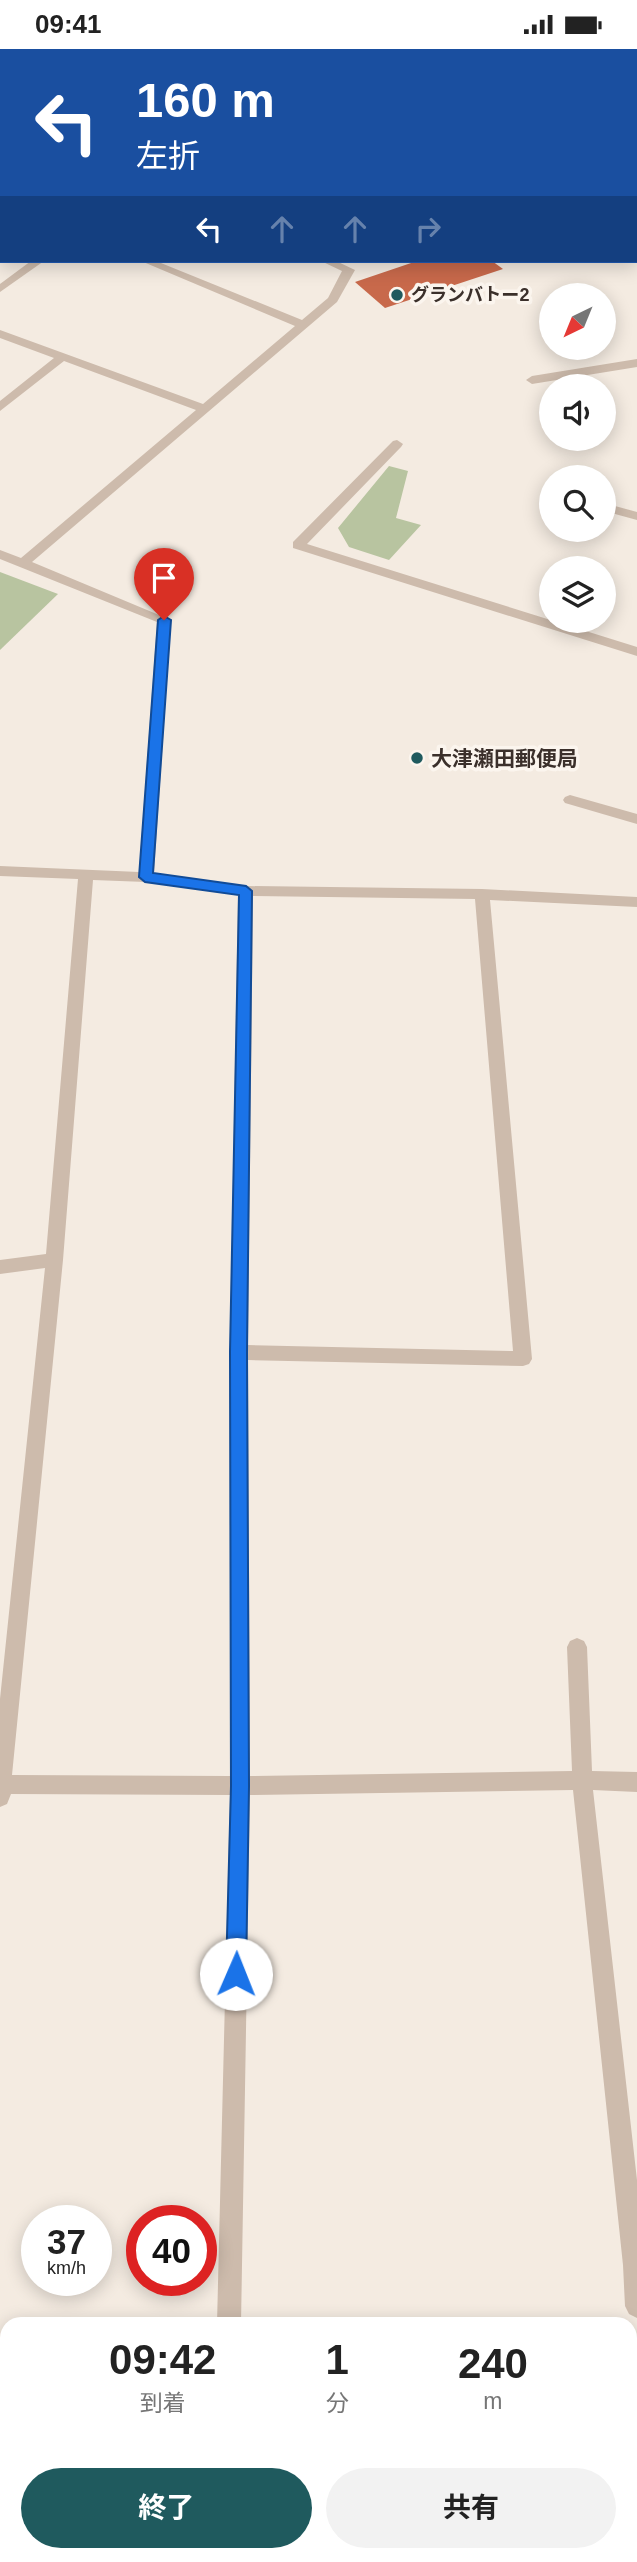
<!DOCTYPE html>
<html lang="ja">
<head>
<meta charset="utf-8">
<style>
  :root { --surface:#fff; --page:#f2f2f2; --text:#222; --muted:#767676; --accent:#1f5a5e }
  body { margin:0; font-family:Arial,"Noto Sans JP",sans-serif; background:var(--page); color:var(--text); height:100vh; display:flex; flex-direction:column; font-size:26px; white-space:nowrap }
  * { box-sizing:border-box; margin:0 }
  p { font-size:23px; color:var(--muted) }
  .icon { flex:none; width:38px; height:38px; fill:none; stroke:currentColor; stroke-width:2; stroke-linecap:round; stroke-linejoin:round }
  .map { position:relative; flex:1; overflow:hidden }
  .drawer { position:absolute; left:0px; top:2268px; width:637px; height:245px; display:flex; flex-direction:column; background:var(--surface); border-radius:21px 21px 0 0; box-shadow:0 4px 18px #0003 }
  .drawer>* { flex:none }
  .top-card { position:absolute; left:0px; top:0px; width:637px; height:214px; box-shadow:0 4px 18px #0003; background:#1a4fa0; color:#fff; overflow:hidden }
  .needle { width:46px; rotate:223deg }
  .tools { position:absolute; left:539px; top:234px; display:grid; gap:14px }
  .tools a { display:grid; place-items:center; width:77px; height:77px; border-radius:50%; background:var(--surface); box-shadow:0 4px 18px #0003; font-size:35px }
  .speed { position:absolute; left:21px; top:2156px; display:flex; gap:14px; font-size:35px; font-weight:700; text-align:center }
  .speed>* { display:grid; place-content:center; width:91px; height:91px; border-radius:50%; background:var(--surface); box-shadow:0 4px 18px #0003; line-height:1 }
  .speed small { font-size:18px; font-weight:400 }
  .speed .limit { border:10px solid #d22; background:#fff; color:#111 }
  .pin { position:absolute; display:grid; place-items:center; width:60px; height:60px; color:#fff; margin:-72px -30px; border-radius:50% 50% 50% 0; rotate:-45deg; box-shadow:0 0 7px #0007 }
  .pin .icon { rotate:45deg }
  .me { position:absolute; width:77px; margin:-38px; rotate:1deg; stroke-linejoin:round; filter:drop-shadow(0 0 5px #0008) }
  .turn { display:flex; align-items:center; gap:24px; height:147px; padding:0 21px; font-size:32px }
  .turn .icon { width:91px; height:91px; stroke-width:2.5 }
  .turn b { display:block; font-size:49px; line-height:60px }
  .lanes { display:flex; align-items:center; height:66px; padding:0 21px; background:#0003; justify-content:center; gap:35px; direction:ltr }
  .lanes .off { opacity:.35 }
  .eta { display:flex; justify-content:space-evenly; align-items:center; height:119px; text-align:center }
  .eta b { font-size:42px; font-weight:700; line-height:49px }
  .cta { display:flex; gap:14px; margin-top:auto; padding:14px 21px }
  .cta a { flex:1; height:80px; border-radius:42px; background:var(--accent); color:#fff; font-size:28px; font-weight:700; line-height:80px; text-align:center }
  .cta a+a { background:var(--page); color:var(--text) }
  .status { display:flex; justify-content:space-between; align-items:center; height:49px; padding:0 35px; background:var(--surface); direction:ltr }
  .status svg { height:19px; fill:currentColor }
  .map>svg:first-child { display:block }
  .green { fill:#b8c4a0 }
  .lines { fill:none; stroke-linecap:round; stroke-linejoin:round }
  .stream { fill:#7fb0b2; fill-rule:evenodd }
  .building { fill:#c8694b }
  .minor { fill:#cdbbac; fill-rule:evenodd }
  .route { fill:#1a73e8; stroke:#114b97; stroke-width:2 }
  .poi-dot { fill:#1f5a5e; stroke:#fbf5ee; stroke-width:2.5 }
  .labels { text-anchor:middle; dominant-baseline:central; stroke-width:7; stroke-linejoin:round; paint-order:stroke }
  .far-poi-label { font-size:18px; font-weight:bold; fill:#3b302b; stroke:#fbf5ee; text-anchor:start }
  .poi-label { font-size:21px; font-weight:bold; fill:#3b302b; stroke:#fbf5ee; text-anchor:start }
</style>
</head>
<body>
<div class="status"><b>09:41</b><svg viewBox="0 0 49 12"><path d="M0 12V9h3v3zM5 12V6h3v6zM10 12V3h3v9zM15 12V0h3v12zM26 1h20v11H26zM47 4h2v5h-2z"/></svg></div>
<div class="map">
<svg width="637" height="2513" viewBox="0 0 637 2513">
  <rect width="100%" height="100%" fill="#f4ebe1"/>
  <!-- green -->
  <g class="green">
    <path d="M389,417L408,422L396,469L421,476L389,511L349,498L338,479Z"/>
    <path d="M0,523L58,545L0,601Z"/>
  </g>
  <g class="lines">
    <!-- stream -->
    <path class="stream" d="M2,96V105L0,106V97Z"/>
  </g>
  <!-- building -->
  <path class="building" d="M417,212H492L503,220L385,259L355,233Z"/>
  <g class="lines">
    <!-- minor -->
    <g class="minor">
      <path d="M362,0H375L376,2H363Z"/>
      <path d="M412,0H425L426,2H413Z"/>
      <rect x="635" y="5" width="2" height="6"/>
      <rect x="0" y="46" width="2" height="9"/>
      <path d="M0,66H2L0,75Z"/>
      <rect x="635" y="140" width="2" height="6"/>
      <rect x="635" y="202" width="2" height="7"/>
      <path d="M31,212H44L0,243V235Z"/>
      <path d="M141,212H156L302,271L328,249L342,222L321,212H336L355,221L337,253L32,513L171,571L154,824L246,837L482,840L637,848V858L490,851L532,1310L529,1315L523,1317L248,1311L250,1727L572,1722L567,1598L570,1592L577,1589L584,1592L587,1598L592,1722L637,1723V1743L593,1741L637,2131V2269L629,2265L625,2257L623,2216L573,1741L250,1746L241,2275H217L230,1746L11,1745L7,1755L0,1758V1650L45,1219L0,1225V1211L46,1205L78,830L0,827V817L139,823L157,573L0,510V501L21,509L196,361L64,312L0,362V352L54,309L0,289V281L203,355L295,277ZM93,831L146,833L238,846L230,1303V1727L12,1726L63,1211ZM253,847L475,850L513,1302L248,1296Z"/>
      <path d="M637,310V318L532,335L526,331L532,327Z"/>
      <path d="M397,391L403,395L401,398L307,495L637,598V607L293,499V493L393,392Z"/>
      <path d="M604,454L637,463V471L604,462Z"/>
      <path d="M570,746L637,765V775L565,754L563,751L565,748Z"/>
      <rect x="212" y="2506" width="24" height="7"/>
    </g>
  </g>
  <!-- route -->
  <path class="route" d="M164,567L171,571L153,824L246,837L252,842L247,1303L249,1737L246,1925L243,1932L236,1935L229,1932L226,1925L231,1737L230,1303L239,846L145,833L139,828L158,571Z"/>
  <!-- markers -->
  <g class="poi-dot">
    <circle cx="397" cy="246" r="7"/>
    <circle cx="417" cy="709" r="7"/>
  </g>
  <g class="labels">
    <!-- far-poi labels -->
    <g class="far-poi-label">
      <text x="411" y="246">グランバトー2</text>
    </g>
    <!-- poi labels -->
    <g class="poi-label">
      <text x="431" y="709">大津瀬田郵便局</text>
    </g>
  </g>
</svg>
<div class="tools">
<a><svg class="needle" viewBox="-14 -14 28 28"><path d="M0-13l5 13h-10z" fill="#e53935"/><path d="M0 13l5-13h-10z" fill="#767676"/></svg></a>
<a><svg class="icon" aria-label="sound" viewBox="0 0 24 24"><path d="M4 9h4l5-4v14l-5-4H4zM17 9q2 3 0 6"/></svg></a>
<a><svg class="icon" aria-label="search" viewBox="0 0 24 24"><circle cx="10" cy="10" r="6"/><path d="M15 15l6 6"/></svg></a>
<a><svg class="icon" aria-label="layers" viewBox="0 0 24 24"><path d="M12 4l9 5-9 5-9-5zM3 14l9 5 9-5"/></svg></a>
</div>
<div class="speed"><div>37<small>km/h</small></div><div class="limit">40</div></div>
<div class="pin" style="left:164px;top:571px;background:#d93025"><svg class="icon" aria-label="arrive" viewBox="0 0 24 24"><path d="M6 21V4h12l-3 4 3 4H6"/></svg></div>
<svg class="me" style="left:236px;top:1925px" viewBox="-20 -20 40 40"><circle r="19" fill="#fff"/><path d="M0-13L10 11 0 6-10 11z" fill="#1a73e8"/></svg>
<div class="top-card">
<div class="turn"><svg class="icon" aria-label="left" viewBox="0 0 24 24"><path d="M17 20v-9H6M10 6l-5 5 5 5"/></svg><div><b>160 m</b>左折</div></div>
<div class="lanes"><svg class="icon" aria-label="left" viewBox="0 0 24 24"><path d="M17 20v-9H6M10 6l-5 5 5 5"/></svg><svg class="icon off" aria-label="ahead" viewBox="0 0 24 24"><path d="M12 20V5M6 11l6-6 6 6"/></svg><svg class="icon off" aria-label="ahead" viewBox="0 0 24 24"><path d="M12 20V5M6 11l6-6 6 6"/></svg><svg class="icon off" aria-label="right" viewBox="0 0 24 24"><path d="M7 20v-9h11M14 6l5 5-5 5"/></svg></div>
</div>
<section class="drawer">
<div class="eta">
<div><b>09:42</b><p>到着</p></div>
<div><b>1</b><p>分</p></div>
<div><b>240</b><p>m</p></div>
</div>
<div class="cta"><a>終了</a><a>共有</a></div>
</section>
</div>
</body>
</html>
